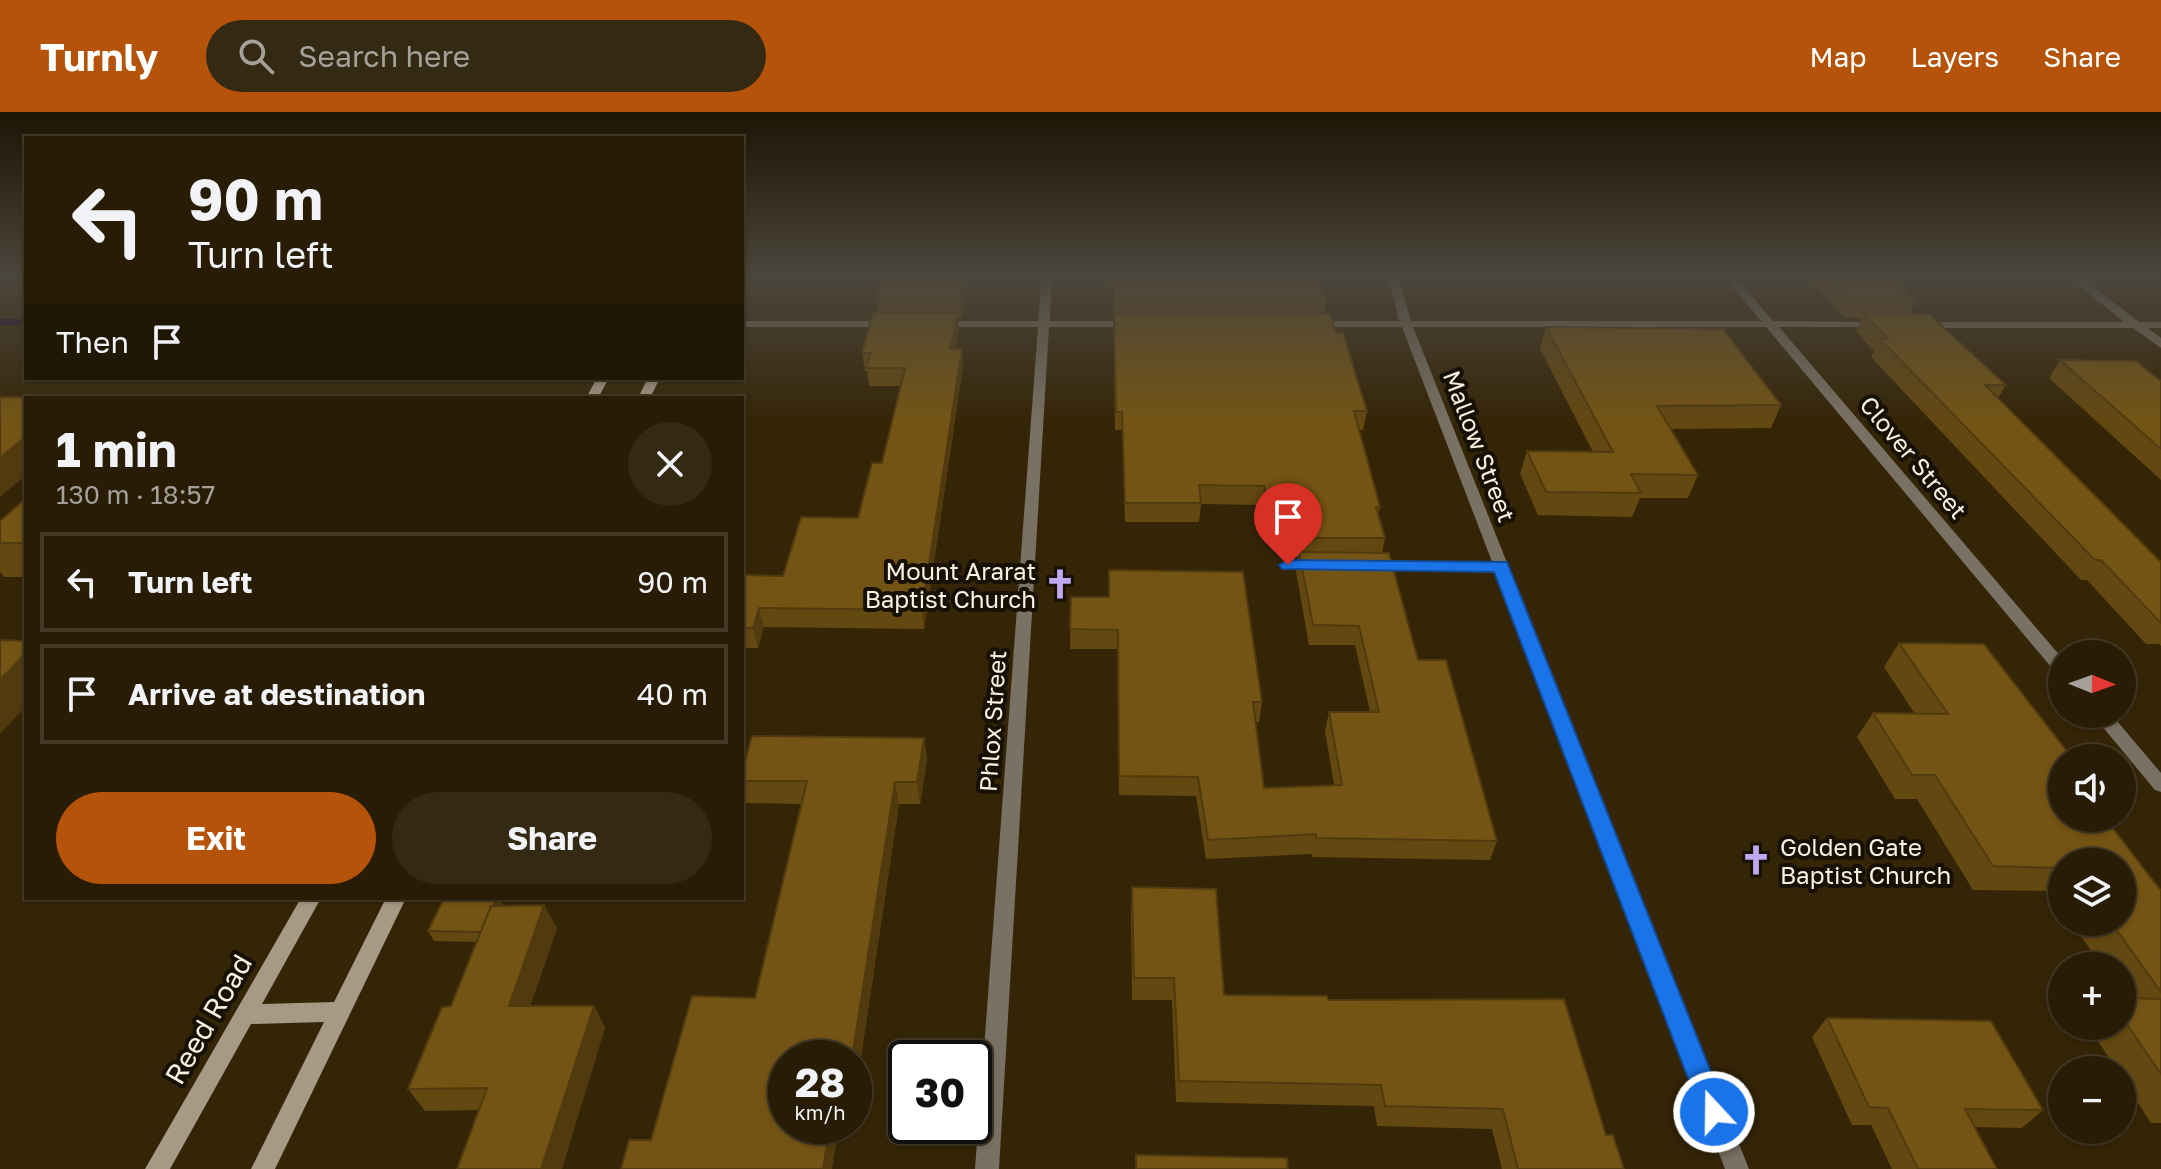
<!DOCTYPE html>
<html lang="en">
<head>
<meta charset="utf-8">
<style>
  :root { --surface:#281c05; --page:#342913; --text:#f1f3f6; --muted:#a5a19a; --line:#443a27; --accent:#b45309 }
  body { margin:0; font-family:"Golos Text",sans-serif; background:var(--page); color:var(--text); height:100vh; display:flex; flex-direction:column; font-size:30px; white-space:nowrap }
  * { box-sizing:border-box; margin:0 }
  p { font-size:26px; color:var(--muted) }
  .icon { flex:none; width:44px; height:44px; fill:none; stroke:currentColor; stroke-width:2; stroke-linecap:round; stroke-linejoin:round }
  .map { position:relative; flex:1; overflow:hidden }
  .side { position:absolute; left:24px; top:284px; width:720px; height:504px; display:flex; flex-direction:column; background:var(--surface); border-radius:0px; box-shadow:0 2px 6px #0004,0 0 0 2px var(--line) }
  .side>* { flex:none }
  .guide { position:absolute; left:24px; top:24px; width:720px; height:244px; border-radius:0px; box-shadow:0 2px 6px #0004,0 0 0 2px var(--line); background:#281c05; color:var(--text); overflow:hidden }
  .needle { width:52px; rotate:91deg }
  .buttons { position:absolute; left:2048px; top:528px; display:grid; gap:16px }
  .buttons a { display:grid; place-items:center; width:88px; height:88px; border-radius:50%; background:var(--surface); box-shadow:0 2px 6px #0004,0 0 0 2px var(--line); font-size:40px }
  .speed { position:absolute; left:768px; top:928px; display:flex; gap:16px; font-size:40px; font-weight:700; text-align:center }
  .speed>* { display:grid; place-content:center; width:104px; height:104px; border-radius:50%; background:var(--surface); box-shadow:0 2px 6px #0004,0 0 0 2px var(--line); line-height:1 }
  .speed small { font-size:20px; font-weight:400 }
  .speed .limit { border:4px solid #111; border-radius:12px; background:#fff; color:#111 }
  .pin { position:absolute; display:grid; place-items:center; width:68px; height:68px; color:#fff; margin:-82px -34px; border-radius:50% 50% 50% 0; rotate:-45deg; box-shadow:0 0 8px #0007 }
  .pin .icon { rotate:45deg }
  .me { position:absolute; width:88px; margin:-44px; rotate:339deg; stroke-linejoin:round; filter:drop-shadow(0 0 6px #0008) }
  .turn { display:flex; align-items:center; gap:28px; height:168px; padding:0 32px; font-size:36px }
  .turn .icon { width:104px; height:104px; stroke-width:2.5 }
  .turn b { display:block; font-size:56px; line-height:68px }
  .then { display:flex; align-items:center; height:76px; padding:0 32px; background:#0003; gap:16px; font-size:30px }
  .round { display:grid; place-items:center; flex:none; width:84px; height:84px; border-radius:42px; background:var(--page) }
  .head { display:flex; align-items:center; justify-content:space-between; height:136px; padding:0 32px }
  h1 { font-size:48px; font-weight:700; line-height:60px }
  .primary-button { display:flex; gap:16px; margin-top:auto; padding:16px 32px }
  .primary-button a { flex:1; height:92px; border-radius:48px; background:var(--accent); color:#fff; font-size:32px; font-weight:700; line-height:92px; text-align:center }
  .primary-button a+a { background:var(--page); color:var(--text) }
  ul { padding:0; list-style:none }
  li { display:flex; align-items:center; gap:24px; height:100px; margin:0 16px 12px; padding:0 16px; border:4px solid var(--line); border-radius:0px }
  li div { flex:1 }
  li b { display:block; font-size:30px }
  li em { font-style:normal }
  header { display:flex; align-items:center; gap:48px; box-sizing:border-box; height:112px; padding:0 40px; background:var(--accent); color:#fff }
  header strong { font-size:38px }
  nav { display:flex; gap:44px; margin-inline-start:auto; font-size:28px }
  .search { width:560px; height:72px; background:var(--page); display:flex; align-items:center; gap:20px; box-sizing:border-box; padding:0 28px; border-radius:44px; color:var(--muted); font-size:30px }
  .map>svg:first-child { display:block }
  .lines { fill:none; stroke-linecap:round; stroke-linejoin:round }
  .stream { fill:#160130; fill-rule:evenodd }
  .lane { fill:#797164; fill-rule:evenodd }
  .street { fill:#797164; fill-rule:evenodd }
  .secondary { fill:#a79a85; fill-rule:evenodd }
  .wall { fill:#644811 }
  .shaded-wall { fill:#513b0e }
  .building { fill:#745414; stroke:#513b0e; stroke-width:2 }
  .route { fill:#1a73e8; stroke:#114b97; stroke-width:2 }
  .labels { text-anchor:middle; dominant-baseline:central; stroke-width:8; stroke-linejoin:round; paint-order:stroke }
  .street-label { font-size:24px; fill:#fbf1e0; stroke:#171005 }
  .poi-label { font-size:24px; fill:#fbf1e0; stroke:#171005; text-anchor:end }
  .near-street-label { font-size:28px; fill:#fbf1e0; stroke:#171005 }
</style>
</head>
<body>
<header>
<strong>Turnly</strong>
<div class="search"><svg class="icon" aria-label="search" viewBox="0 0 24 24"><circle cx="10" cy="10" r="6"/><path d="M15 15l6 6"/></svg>Search here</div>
<nav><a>Map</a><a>Layers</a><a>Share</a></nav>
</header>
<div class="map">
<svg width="2161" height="1057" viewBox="0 0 2161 1057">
  <rect width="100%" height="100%" fill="#352507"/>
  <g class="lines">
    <!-- stream -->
    <rect class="stream" x="0" y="207" width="26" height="6"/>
    <!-- lane -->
    <g class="lane">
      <path d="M1288,448H1319L1326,453L1319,458L1283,456L1281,453Z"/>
      <path d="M1370,449H1501L1508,454L1501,459L1365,457L1363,454Z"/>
    </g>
    <!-- street -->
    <g class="street">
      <path d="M1042,164H1052L1050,209H1135L1141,212L1135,215H1049L999,1057H975L1038,215H939L933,212L939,209H1038Z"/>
      <path d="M1388,164H1398L1411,209H1761L1724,164H1735L1773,209L1883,210L1885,212L1879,215H1779L2062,546V563L2056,561L1766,215H1413L1749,1057H1725L1402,215H1315L1309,212L1315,209H1399Z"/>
      <path d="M2067,164H2079L2139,210H2161V216H2148L2161,226V236L2133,216H1919L1913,213L1919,210H2124Z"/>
      <path d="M742,209H891L897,212L891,215H742Z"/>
      <path d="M2092,602H2111L2161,661V680L2155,678Z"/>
    </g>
    <!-- secondary -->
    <g class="secondary">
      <path d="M597,266H609L598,286H586Z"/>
      <path d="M648,266H660L650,286H638Z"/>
      <path d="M301,786H321L262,892L334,890L386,786H406L275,1057H251L324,910L251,912L170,1057H145Z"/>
    </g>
  </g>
  <!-- wall -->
  <g class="wall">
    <path d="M969,164L962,206H958L959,219L955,237L963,254L924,517L764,515L758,536H742V463L783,464L858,406L882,351L900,274H869L867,259H865L862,241L878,201L876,189Z"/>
    <path d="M1104,164H1318L1326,189L1324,202L1336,221L1367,299L1363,318H1359L1380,395L1378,402L1385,426L1382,441L1418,548L1497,729L1490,748L1312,745V742L1206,747L1196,684L1119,683L1117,537H1070L1071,485L1262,590L1259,610H1255L1264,676L1334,673L1325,619L1329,600H1370L1355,533H1309L1296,459L1298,445H1294L1286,404L1264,407L1262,393L1201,392L1199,410H1125L1122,318H1115L1113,175L1104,174Z"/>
    <path d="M1806,164H1889L1916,189L1909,202L2006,273L1998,286L2161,450V534L2159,532H2146L2087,468H2081L1871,245L1874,239L1856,219L1862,206H1844Z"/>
    <path d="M1546,215L1781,293L1771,316L1670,317L1698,363L1688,386H1640L1632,405L1538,403L1520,362L1527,339L1593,340L1540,237Z"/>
    <path d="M2060,248L2161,269V368L2049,266Z"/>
    <path d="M26,386V465H4L0,460V409Z"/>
    <path d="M1899,531L1984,532L2072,646H2062V706H2105L2161,779V1011H2151L2122,966V958H2117L2088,914H2122V886H2124L2122,884V854H2102L2071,810H2122V750H2062V796L2050,779L1973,778L1917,687H1895L1857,625L1873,601L1915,602L1884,555Z"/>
    <path d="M924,626L927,648L920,692H899L854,991V946L786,1014H851L850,1016L651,1028L755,886L801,692L746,691L742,678V669Z"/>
    <path d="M1132,775L1224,883L1328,888L1606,1023L1624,1057H1502L1492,1017L1377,1014L1374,994L1176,990L1172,888H1132L1131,798Z"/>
    <path d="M503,792V794L557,816L530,894H594L605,916L479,998L425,999L408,977L451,894L477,830L434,829L428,819Z"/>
    <path d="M1827,906L2043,998L2022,1016L1974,1015L1997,1057H1892L1871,1013H1852L1812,925Z"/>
  </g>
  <!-- shaded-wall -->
  <g class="shaded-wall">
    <path d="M965,164H969L962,206L960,189Z"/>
    <path d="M958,201L959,219L951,254L950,237Z"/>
    <path d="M962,237L963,254L924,517L922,498Z"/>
    <path d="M26,324V363L0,385V346Z"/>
    <path d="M1289,385L1286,404L1264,407L1267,389Z"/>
    <path d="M759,496L764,515L758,536L753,516Z"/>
    <path d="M26,541V594L0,622V568Z"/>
    <path d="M924,626L927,648L920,692L917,670Z"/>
    <path d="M895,670L899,692L854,991V946H852Z"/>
    <path d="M496,786H500L503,792L487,830L481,820Z"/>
    <path d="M544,793L557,816L522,917L509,894Z"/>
    <path d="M594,894L605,916L562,1057H541Z"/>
    <path d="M830,1014H838L839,1015L832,1057H823Z"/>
  </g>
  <!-- building -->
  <g class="building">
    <path d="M883,164H965L960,189H876Z"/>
    <path d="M1114,164H1318L1326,189H1114Z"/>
    <path d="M1829,164H1889L1916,189H1852Z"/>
    <path d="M873,201H958L950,237H962L922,498L759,496L753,516H742V463L783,464L801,405L858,406L872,351H882L905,256H866L871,241H862Z"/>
    <path d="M1114,202H1330L1336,221H1343L1367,299H1354L1380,395H1376L1385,426H1297L1289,385L1267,389L1264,374L1199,373L1201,391H1125L1122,300H1116Z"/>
    <path d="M1864,202H1929L2006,273H1985L2161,450V511L2101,448H2095L1880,227H1888Z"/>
    <path d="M1546,215L1723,217L1781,293L1657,294L1698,363L1631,362L1641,381L1546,380L1527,339L1613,340Z"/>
    <path d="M2060,248L2136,249L2161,269V337Z"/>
    <path d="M0,285L72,286H26V324L0,346Z"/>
    <path d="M26,386V431H0V409Z"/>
    <path d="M1299,440L1389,441L1418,548H1446L1497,729L1316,726V722L1208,728L1198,665L1119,664L1118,518L1070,517L1071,485H1109V458L1243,460L1262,590H1253L1264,676L1342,673L1329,600H1379L1359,514L1313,513Z"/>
    <path d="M0,528L26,529V541L0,568Z"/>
    <path d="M1899,531L1984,532L2072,646H2062V706H2105L2161,779V880L2111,810H2122V750H2062V756L1993,754L1935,663H1912L1873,601L1948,602Z"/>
    <path d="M752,624L924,626L917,670H895L852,946H786V1014H830L823,1057H621L629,1028H651L692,884L755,886L807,669H742V660Z"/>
    <path d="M1132,775L1216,777L1224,883L1327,884L1328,888L1564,887L1606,1023H1613L1624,1057H1518L1503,997L1385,994L1381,973L1179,969L1174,866H1134Z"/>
    <path d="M444,786H496L493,794H491L481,820L428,819Z"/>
    <path d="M544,793L509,894H594L541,1057H457L487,976L408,977L442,895L451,894L491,794Z"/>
    <path d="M2122,886L2161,887V962L2122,905Z"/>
    <path d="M1827,906L1991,909L2043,998L1965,997L1997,1057H1918L1888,996L1869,995Z"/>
    <path d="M1136,1043L1287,1046L1288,1057H1136Z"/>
  </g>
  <!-- sky -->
  <linearGradient id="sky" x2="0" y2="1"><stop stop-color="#1d1404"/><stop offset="0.53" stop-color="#4b463c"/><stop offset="1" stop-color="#4b463c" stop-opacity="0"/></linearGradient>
  <rect width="2161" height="312" fill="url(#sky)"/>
  <!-- route -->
  <path class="route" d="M1288,448L1507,450L1727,1000L1723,1008L1714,1012L1705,1008L1701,1000L1494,460L1282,457L1279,453Z"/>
  <!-- icons -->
  <defs>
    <g id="church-bare" transform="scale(2.4)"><path d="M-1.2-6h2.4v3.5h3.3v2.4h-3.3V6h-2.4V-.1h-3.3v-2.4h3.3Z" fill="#c0a8f3" stroke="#171005" stroke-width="2.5" paint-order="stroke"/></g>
  </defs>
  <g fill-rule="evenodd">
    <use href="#church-bare" x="1060" y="472"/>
    <use href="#church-bare" x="1756" y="748"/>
  </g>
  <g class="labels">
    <!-- street labels -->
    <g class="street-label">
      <text transform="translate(1480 334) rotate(69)">Mallow Street</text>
      <text transform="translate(1914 345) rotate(50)">Clover Street</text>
      <text transform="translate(992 609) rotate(-86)">Phlox Street</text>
    </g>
    <!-- poi labels -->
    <g class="poi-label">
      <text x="1036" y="458">Mount Ararat<tspan x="1036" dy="28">Baptist Church</tspan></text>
      <text x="1780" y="734" text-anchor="start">Golden Gate<tspan x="1780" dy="28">Baptist Church</tspan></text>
    </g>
    <!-- near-street labels -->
    <g class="near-street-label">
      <text transform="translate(208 907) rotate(-60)">Reed Road</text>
    </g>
  </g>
</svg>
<div class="buttons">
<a><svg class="needle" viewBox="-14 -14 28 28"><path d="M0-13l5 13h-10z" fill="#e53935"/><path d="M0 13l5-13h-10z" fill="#a5a19a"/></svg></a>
<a><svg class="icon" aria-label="sound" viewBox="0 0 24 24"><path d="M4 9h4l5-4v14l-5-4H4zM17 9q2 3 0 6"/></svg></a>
<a><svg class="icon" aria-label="layers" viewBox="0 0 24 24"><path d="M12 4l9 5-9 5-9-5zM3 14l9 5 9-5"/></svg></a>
<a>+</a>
<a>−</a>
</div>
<div class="speed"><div>28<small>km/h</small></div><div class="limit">30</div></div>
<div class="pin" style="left:1288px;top:453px;background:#d93025"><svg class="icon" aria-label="arrive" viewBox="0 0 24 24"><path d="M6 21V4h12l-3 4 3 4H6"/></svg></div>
<svg class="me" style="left:1714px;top:1000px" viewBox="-20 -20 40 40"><circle r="17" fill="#1a73e8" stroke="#fff" stroke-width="3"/><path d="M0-11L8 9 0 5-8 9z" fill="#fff"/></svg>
<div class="guide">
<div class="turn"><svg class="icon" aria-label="left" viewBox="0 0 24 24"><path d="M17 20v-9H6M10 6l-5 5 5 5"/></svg><div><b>90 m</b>Turn left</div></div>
<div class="then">Then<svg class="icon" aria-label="arrive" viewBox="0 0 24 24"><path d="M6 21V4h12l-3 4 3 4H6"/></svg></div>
</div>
<section class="side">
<div class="head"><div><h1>1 min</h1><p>130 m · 18:57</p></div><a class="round"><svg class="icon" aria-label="close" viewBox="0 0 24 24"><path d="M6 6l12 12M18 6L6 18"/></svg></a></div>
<ul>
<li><svg class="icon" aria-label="left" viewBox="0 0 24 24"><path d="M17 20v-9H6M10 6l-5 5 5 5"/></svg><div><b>Turn left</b></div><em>90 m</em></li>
<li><svg class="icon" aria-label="arrive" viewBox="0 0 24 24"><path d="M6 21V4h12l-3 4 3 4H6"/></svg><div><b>Arrive at destination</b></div><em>40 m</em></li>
</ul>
<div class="primary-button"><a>Exit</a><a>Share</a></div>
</section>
</div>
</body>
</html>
